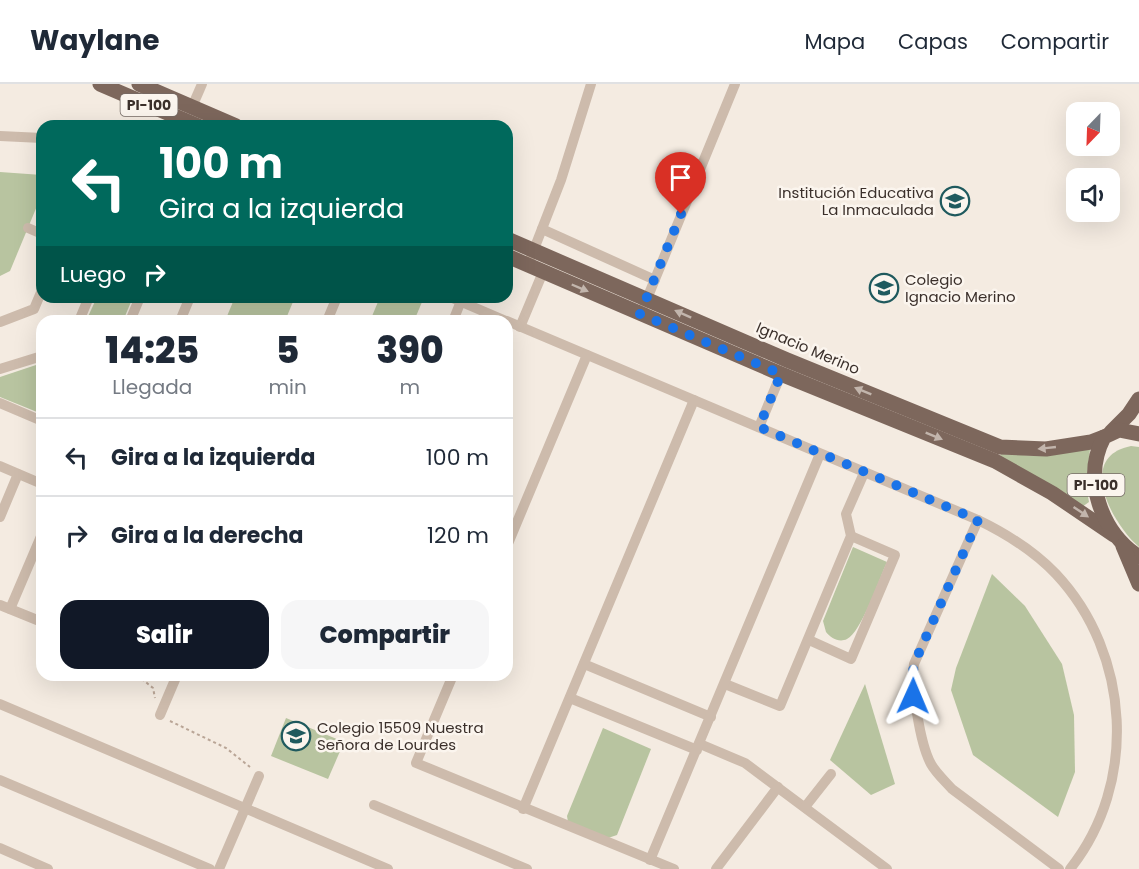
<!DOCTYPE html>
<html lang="es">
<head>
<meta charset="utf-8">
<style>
  :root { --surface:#fff; --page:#f6f6f7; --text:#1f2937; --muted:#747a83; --line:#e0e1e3; --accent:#111827 }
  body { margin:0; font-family:Poppins,sans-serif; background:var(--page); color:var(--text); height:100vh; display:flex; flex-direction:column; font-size:22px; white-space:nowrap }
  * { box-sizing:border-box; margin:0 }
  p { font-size:20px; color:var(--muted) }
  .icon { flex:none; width:33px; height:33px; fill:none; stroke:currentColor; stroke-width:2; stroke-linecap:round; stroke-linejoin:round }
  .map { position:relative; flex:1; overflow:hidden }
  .panel { position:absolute; left:36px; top:231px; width:477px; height:366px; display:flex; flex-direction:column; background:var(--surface); border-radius:18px; box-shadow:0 6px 24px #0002 }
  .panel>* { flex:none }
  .hud { position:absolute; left:36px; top:36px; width:477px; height:183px; border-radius:18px; box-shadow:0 6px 24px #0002; background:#00695c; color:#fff; overflow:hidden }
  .needle { width:39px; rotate:203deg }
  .buttons { position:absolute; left:1066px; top:18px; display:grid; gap:12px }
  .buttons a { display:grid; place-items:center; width:54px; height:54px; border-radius:12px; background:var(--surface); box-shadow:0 6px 24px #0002; font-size:30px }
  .pin { position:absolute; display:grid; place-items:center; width:51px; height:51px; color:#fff; margin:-62px -26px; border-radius:50% 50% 50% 0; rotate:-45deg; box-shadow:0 0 6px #0007 }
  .pin .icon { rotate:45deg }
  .me { position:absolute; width:66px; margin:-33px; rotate:1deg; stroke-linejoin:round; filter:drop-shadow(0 0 4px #0008) }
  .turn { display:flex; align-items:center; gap:21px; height:126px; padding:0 24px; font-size:27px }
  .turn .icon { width:78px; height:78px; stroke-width:2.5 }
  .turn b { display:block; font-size:42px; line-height:51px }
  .then { display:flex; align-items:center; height:57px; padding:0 24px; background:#0003; gap:12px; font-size:22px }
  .eta { display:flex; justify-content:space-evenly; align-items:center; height:102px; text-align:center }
  .eta b { font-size:36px; font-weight:800; line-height:42px }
  .button { display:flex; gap:12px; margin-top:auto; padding:12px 24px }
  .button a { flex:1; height:69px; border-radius:18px; background:var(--accent); color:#fff; font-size:24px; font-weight:800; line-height:69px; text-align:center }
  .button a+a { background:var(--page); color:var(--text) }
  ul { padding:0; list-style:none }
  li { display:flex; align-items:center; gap:18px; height:78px; padding:0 24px; border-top:2px solid var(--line) }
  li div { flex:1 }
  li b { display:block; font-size:22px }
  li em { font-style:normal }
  header { display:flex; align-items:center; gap:36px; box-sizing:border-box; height:84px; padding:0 30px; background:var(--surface); border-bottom:2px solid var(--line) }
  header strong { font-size:28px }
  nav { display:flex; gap:33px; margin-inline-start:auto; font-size:21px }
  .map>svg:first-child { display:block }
  .green { fill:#b8c4a0 }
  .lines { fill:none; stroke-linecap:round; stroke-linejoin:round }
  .path { stroke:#b9a596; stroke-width:2; stroke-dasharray:3 3; stroke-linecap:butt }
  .minor { stroke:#cdbbac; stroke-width:10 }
  .primary { stroke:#7d675c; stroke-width:15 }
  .oneway { fill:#c2b5ac }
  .route { stroke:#1a73e8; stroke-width:10; stroke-dasharray:0 18 }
  .labels { text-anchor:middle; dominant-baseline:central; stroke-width:5; stroke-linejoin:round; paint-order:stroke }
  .shield { fill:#fbf5ee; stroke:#756b66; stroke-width:1.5 }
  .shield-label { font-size:14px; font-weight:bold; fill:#3b302b }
  .poi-label { font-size:15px; fill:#3b302b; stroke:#fbf5ee; text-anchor:start }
  .street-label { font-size:15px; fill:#3b302b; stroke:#fbf5ee }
</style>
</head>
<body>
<header>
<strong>Waylane</strong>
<nav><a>Mapa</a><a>Capas</a><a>Compartir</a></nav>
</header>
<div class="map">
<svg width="1139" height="785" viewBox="0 0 1139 785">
  <rect width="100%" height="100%" fill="#f4ebe1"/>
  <!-- green -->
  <g class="green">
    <path d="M0,88L42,91V110L10,187L0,192Z"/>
    <path d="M97,213H133L123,237H86Z"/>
    <path d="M235,213H295L285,237H225Z"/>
    <path d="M380,213H408L422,218L414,237H370Z"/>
    <path d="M42,279V330L0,313V293Z"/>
    <path d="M1131,362L1139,363V463C1113,441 1075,373 1131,362Z"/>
    <path d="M1090,365L1086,401L1089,418L1082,423L999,374L1001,370L1044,372Z"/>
    <path d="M853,463L887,478C880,493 861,549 847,555C839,559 831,554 826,548L823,537Z"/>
    <path d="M992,490L1025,522L1062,580L1074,631L1075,688L1058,733L973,671L951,606L956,584Z"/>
    <path d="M865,600L895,700L871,711L830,676Z"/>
    <path d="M286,634L344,658L328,695L271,672Z"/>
    <path d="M603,644L651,665L617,751L608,754L568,738L567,732Z"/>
  </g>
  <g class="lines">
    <!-- path -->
    <g class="path">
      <path d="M137,591L153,604L155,614"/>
      <path d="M170,637L226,664L250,683"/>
    </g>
    <!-- minor -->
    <g class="minor">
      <path d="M192,23L202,0"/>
      <path d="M0,52L42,54"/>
      <path d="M28,144L42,150"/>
      <path d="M542,145L655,196"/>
      <path d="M531,173L561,96L591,0"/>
      <path d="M450,213L506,237"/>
      <path d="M644,222L735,0"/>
      <path d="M79,237L89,213"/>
      <path d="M130,237L140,213"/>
      <path d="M180,237L190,213"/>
      <path d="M327,237L337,213"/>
      <path d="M453,237L461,217"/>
      <path d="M507,237L978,436C1007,450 1033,466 1056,490C1131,570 1138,700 1070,785"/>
      <path d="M0,238L34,225L42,206"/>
      <path d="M520,243L543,188"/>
      <path d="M0,285L42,272"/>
      <path d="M0,319L42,337"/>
      <path d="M759,343L781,290"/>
      <path d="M0,382L42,400"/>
      <path d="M0,433L18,390"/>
      <path d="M978,436L914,580C911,602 920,660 931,680C936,689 945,697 952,705L1059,785"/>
      <path d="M507,462L587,271"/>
      <path d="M0,521L42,538"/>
      <path d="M10,525L42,450"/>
      <path d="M809,556L851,575L895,471L851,452"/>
      <path d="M584,580L711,633"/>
      <path d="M453,591L416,679L674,785"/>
      <path d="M725,600L780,622L851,452L846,430L864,389"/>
      <path d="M570,614L697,666"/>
      <path d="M0,620L388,785"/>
      <path d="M160,631L177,591"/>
      <path d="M700,660L745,679L887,785"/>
      <path d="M0,696L210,785"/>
      <path d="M374,721L527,785"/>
      <path d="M805,723L831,690"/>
      <path d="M523,725L694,316"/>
      <path d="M0,764L48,785"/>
      <path d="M650,776L820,370"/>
      <path d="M219,785L259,692"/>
      <path d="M716,785L778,703"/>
    </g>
    <!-- primary -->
    <g class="primary">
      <path d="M100,0L198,42"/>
      <path d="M139,0L236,42"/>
      <path d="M507,155L787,276L1000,363L1046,365L1091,358L1104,353"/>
      <path d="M507,172L781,290L995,377L1052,409L1114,451"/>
      <path d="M1111,348L1129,330L1139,315"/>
      <path d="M1139,350L1119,346L1104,353C1082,395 1101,448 1139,473"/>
      <path d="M1123,462L1139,500"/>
    </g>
  </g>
  <!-- one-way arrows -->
  <defs><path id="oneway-solid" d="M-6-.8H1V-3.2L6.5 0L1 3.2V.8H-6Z" transform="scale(1.5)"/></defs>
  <g class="oneway">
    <use href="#oneway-solid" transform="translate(580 204) rotate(23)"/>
    <use href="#oneway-solid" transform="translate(683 230) rotate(-156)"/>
    <use href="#oneway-solid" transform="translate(863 307) rotate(-158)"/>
    <use href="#oneway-solid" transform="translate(934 352) rotate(22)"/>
    <use href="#oneway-solid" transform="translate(1047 364) rotate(174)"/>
    <use href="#oneway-solid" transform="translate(1081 428) rotate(34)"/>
  </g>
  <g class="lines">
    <!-- route -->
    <path class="route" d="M681,130L640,230L781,290L759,343L978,436L914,580L912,596L913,612"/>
  </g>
  <!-- icons -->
  <defs>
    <g id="school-ring" transform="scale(1.5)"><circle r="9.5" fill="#fbf5ee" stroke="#1f5a5e" stroke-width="1.5"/><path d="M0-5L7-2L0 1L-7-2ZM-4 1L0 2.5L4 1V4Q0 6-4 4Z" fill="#1f5a5e"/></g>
  </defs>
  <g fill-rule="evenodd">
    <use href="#school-ring" x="955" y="117"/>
    <use href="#school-ring" x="884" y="204"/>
    <use href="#school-ring" x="296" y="652"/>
  </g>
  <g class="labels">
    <!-- shield labels -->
    <g class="shield">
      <rect x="120.5" y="10" width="57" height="22" rx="4.5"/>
      <rect x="1067.5" y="390" width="57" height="22" rx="4.5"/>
    </g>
    <g class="shield-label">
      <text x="149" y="21">PI-100</text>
      <text x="1096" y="401">PI-100</text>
    </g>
    <!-- poi labels -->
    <g class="poi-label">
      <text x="934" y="108" text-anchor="end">Institución Educativa<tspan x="934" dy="17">La Inmaculada</tspan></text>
      <text x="905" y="195">Colegio<tspan x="905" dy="17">Ignacio Merino</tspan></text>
      <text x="317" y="643">Colegio 15509 Nuestra<tspan x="317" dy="17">Señora de Lourdes</tspan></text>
    </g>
    <!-- street labels -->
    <g class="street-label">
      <text transform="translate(808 264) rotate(23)">Ignacio Merino</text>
    </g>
  </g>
</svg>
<div class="buttons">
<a><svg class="needle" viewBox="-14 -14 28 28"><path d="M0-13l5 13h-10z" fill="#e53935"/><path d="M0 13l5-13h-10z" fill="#747a83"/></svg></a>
<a><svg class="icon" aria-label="sound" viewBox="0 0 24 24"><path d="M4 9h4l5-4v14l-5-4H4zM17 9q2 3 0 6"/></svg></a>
</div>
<div class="pin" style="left:681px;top:130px;background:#d93025"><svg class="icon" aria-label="arrive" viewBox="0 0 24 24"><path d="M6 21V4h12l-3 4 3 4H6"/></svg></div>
<svg class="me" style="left:913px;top:612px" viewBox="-20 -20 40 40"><path d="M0-17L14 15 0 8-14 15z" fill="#1a73e8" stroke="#fff" stroke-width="4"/></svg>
<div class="hud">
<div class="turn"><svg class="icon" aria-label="left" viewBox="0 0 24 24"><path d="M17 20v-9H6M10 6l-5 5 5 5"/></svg><div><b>100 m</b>Gira a la izquierda</div></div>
<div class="then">Luego<svg class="icon" aria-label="right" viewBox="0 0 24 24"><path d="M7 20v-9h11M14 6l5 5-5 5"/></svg></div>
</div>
<section class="panel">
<div class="eta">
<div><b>14:25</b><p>Llegada</p></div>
<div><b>5</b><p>min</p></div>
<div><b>390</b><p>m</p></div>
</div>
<ul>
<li><svg class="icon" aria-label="left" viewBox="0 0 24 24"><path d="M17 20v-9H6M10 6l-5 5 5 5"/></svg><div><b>Gira a la izquierda</b></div><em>100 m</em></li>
<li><svg class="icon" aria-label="right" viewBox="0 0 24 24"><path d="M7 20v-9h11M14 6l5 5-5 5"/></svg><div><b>Gira a la derecha</b></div><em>120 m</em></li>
</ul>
<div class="button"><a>Salir</a><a>Compartir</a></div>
</section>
</div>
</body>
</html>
